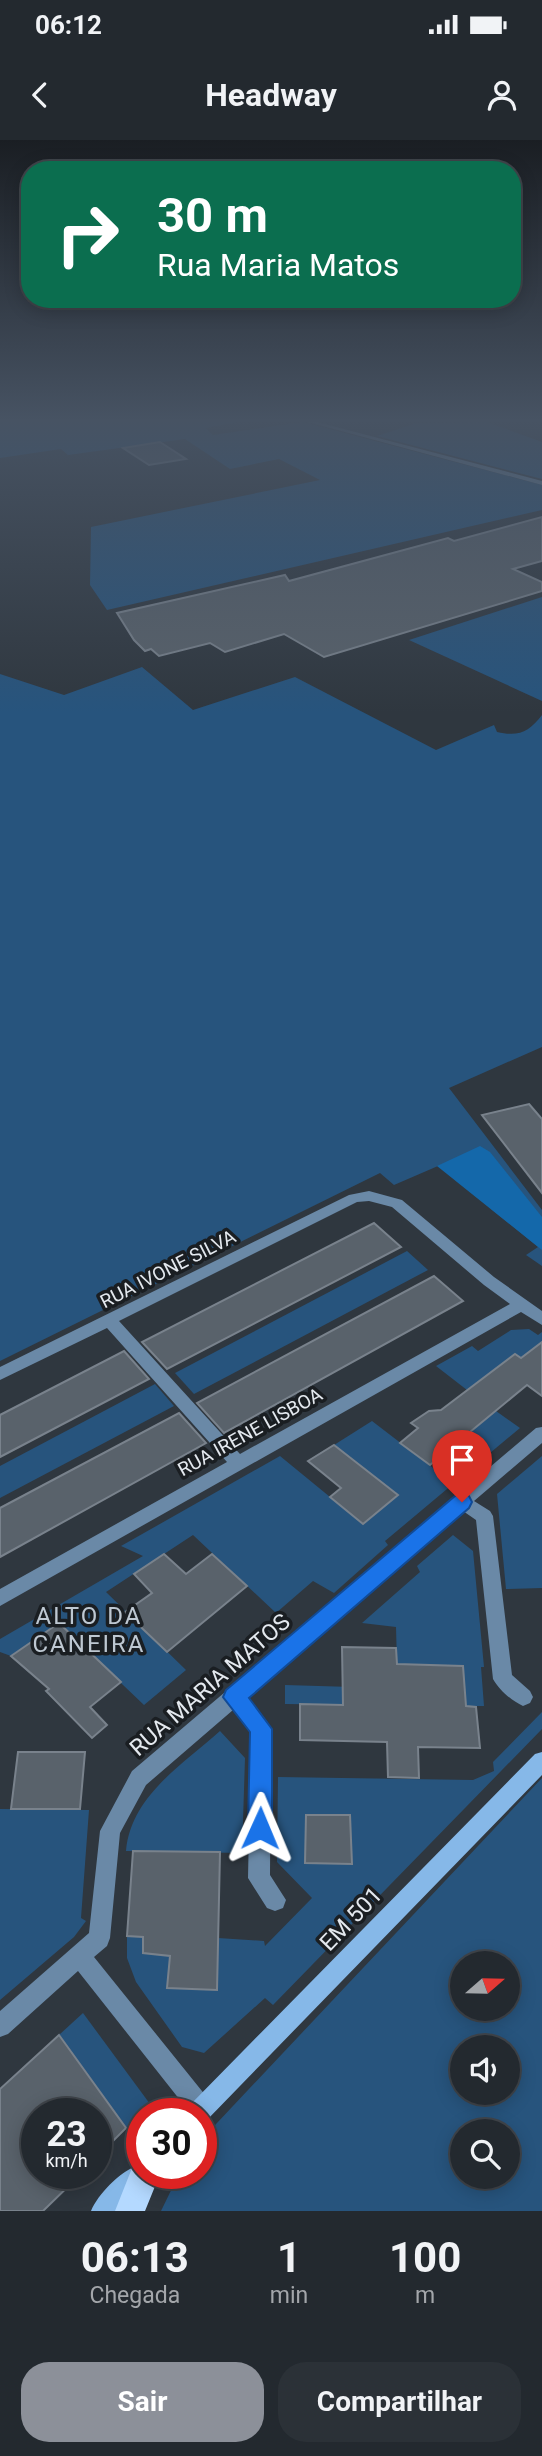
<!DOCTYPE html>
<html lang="pt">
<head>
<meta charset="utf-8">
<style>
  :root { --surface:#23292f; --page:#2b3137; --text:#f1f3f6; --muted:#a3a6aa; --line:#40454b; --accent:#8c9099 }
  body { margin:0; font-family:Roboto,sans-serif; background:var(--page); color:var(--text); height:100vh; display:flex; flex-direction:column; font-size:26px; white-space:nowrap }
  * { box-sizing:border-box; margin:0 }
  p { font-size:23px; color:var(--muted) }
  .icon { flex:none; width:38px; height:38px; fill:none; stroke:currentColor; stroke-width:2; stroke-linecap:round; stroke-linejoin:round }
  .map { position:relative; height:2071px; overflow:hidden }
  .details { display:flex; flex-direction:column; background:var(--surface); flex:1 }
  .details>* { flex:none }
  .banner { position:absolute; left:21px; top:21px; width:500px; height:147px; border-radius:28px; box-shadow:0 4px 18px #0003,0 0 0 2px var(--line); background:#0b6e4f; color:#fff; overflow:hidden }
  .needle { width:46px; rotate:70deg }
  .fabs { position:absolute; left:450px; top:1811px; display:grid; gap:14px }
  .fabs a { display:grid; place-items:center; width:70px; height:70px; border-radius:50%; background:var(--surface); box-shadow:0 4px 18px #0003,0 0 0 2px var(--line); font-size:35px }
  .speed { position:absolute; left:21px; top:1958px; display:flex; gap:14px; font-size:35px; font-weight:700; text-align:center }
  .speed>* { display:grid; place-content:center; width:91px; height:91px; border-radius:50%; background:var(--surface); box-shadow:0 4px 18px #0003,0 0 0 2px var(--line); line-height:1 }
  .speed small { font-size:18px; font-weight:400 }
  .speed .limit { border:10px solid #d22; background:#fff; color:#111 }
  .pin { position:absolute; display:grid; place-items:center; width:60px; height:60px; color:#fff; margin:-72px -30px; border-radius:50% 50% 50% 0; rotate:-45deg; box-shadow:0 0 7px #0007 }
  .pin .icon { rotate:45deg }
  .me { position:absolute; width:77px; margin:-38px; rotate:1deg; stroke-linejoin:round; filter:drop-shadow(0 0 5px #0008) }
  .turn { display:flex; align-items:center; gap:24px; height:147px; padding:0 21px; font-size:32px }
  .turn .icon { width:91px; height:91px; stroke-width:2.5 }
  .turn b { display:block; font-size:49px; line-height:60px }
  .eta { display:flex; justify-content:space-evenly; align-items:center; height:119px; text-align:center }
  .eta b { font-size:42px; font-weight:700; line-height:49px }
  .action { display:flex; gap:14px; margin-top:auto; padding:14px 21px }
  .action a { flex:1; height:80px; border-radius:28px; background:var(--accent); color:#fff; font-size:28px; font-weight:700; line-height:80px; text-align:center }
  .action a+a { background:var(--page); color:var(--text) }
  .status { display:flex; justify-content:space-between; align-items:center; height:49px; padding:0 35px; background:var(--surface); direction:ltr }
  .status svg { height:19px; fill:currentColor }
  header { display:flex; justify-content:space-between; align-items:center; height:91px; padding:0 21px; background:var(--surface); font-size:32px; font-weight:700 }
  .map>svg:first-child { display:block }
  .green { fill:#27547d; fill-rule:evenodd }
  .forest { fill:#1468aa }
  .building { fill:#59626b; stroke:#79828c; stroke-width:2 }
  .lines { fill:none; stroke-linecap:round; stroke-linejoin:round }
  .street { fill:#6a89a7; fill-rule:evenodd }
  .secondary { fill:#86b8e8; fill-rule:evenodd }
  .primary { fill:#b4d9ff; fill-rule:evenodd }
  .route { fill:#1a73e8; stroke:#114b97; stroke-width:2 }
  .labels { text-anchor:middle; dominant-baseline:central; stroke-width:7; stroke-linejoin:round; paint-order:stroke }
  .street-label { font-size:19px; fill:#e4e9ef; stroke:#1a1e22 }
  .near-street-label { font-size:23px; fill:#e4e9ef; stroke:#1a1e22 }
  .near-neighbourhood-label { font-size:24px; letter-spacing:2px; fill:#bec8d2; stroke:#1a1e22 }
</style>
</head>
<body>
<div class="status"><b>06:12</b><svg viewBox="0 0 49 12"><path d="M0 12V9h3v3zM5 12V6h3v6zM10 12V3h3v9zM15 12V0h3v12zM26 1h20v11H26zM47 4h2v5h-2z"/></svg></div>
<header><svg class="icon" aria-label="back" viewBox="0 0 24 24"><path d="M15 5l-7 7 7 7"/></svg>Headway<svg class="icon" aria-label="person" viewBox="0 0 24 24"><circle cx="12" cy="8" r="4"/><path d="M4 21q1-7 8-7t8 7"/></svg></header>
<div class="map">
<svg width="542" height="2071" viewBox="0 0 542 2071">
  <rect width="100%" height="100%" fill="#2f373f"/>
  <!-- green -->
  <g class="green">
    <path d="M0,282H238L206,288L213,295L303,282L542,345V370L107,470L90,445L91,387L320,340L279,319L230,329L185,299L68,315L61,309L0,318Z"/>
    <path d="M487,282L542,302V339L377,296L417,283Z"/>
    <path d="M542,457V561L409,500Z"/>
    <path d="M142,527L193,570L295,537L436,610L494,585L497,592C519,597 529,592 542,575V907L449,948L542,1070V1126L526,1115L538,1107L438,1026L394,1045L380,1033L0,1221V534L64,555Z"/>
    <path d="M407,1111L428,1130L194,1254L175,1233Z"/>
    <path d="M529,1189L538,1195L542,1192V1202L521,1219L515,1215L467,1250L436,1226L472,1206L478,1211L511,1190Z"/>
    <path d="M155,1244L174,1266L0,1358V1326Z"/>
    <path d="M496,1271L520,1288L385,1401L388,1405L334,1453L313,1441L276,1473L193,1395L106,1452L186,1530L144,1565L59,1484L11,1516L0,1512V1499L143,1416L121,1406L280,1316L363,1384L397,1355L334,1305L372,1281L445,1337L455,1328L441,1316Z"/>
    <path d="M542,1316V1448L506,1449L497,1354Z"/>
    <path d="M453,1395L473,1411L484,1527H481L484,1566H466L463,1526L397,1524L396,1487L362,1483L420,1432L417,1426Z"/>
    <path d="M285,1545L386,1548L361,1565L285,1564Z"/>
    <path d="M542,1572V1589L273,1865L265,1858L204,1913L182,1907L136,1842L127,1818V1796L143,1797V1813L170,1816L167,1848L216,1850L218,1798L264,1801L265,1806L312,1758L277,1722L278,1637L473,1640L494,1631L493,1622Z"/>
    <path d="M220,1591L245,1618L242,1713L126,1711C131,1656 182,1625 220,1591Z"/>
    <path d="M542,1638V2071H161L179,2034H201V2000ZM462,1824H508V1869H462ZM462,1908H508V1953H462ZM462,1992H508V2037H462Z"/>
    <path d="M0,1669L89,1670L81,1778L86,1781L74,1797L0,1860Z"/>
    <path d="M83,1873L150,1964L126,1988L59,1895Z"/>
  </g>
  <!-- forest -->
  <path class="forest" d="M480,1006L490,1012L542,1077V1110L437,1026Z"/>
  <!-- building -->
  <g class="building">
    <path d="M160,302L186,319L149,325L123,308Z"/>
    <path d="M542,377V421L513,429L542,442V451L324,517L284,494L225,512L210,503L159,516L151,509L145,511L134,500L117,473L285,435L289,441L448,398L454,401Z"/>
    <path d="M529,964L542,979V1053L482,975Z"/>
    <path d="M374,1083L401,1107L167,1229L142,1202Z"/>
    <path d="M434,1136L463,1161L224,1293L197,1263Z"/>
    <path d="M542,1202V1256L527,1245L430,1325L400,1303L418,1288L411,1283L429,1271L441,1270L515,1214L521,1218Z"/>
    <path d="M124,1211L149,1239L0,1317V1275Z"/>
    <path d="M179,1273L206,1303L0,1417V1368Z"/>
    <path d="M334,1305L398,1355L363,1384L330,1357L341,1348L308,1321Z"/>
    <path d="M164,1414L186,1434L212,1414L247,1446L167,1512L125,1472L152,1453L134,1434Z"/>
    <path d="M59,1483L121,1542L90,1567L107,1585L92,1598L46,1551L49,1549L11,1516Z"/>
    <path d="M342,1507L396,1508L397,1524L463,1526L466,1566L476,1567L480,1608L418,1607L419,1638L388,1637L387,1602L300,1600V1564L343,1565Z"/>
    <path d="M18,1612H85L80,1669H11Z"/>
    <path d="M306,1675H350L352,1724L305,1723Z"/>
    <path d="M133,1711L220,1712L217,1850L167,1848L170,1816L143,1813V1797L127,1796Z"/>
    <path d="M59,1895L126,1988L96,2018V1974H37V2034H81L43,2071H0V1949Z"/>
  </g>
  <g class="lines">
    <!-- street -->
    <g class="street">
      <path d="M308,282H317L542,341V345Z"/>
      <path d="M369,1051L402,1060L494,1137L542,1171V1185L521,1172L0,1466V1449L227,1322L107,1188L0,1240V1227L349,1055ZM369,1061L392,1067L484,1145L510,1164L240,1314L119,1181L357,1062Z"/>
      <path d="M542,1287V1303L474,1361L490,1371L493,1376L512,1535L530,1551L533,1557L530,1563L523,1566C512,1561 499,1550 493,1539L476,1380L463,1371L247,1558L271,1589L270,1735L286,1760L283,1768L275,1771L267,1768L248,1738L251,1592L233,1570L146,1645L120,1693L110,1798L107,1806L94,1817L210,1961L214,1969L210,1977L202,1981L201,1974H191L78,1831L8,1894L0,1897V1871L89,1793L100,1691L132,1631L536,1288Z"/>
    </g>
    <!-- secondary -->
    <g class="secondary">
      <path d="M542,1612V1635L205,1982L201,1984V1974H185L189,1966L535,1614Z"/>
      <path d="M136,2026L142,2028V2034H146L148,2038L145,2047L120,2071H91C98,2054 119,2033 136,2026Z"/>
    </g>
    <!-- primary -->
    <path class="primary" d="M142,2020V2034H160L145,2071H115L134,2023Z"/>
  </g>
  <!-- sky -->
  <linearGradient id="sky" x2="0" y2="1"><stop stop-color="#1a1e23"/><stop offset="0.49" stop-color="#475363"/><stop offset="1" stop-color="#475363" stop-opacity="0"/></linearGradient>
  <rect width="542" height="572" fill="url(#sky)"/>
  <!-- route -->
  <path class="route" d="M462,1354L469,1356L472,1362L469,1368L249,1558L272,1589V1688L268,1696L260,1700L252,1696L248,1688L250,1592L223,1557L226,1550L455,1356Z"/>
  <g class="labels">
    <!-- street labels -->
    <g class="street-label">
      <text transform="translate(168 1129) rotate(-27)">RUA IVONE SILVA</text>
      <text transform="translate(250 1292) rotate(-29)">RUA IRENE LISBOA</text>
    </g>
    <!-- near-street labels -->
    <g class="near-street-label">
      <text transform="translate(210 1545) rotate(-41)">RUA MARIA MATOS</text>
      <text transform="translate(351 1779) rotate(-46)">EM 501</text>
    </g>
    <!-- near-neighbourhood labels -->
    <g class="near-neighbourhood-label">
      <text x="89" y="1476">ALTO DA<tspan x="89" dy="28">CANEIRA</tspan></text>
    </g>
  </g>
</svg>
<div class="fabs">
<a><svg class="needle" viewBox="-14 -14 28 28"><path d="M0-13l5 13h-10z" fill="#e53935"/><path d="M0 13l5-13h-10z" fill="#a3a6aa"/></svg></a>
<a><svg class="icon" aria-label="sound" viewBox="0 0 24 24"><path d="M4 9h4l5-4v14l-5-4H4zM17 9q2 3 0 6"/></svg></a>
<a><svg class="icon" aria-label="search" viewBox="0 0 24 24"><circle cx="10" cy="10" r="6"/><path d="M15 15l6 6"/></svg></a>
</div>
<div class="speed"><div>23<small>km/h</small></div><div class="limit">30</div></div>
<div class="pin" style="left:462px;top:1362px;background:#d93025"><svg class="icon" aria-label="arrive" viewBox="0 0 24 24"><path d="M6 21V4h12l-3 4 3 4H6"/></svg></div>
<svg class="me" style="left:260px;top:1688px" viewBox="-20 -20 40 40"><path d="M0-17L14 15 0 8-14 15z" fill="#1a73e8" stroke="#fff" stroke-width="4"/></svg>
<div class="banner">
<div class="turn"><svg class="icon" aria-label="right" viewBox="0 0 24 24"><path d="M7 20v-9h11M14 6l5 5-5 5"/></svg><div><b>30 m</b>Rua Maria Matos</div></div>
</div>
</div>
<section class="details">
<div class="eta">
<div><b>06:13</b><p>Chegada</p></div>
<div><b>1</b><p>min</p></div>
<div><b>100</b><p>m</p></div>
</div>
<div class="action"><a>Sair</a><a>Compartilhar</a></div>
</section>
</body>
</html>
